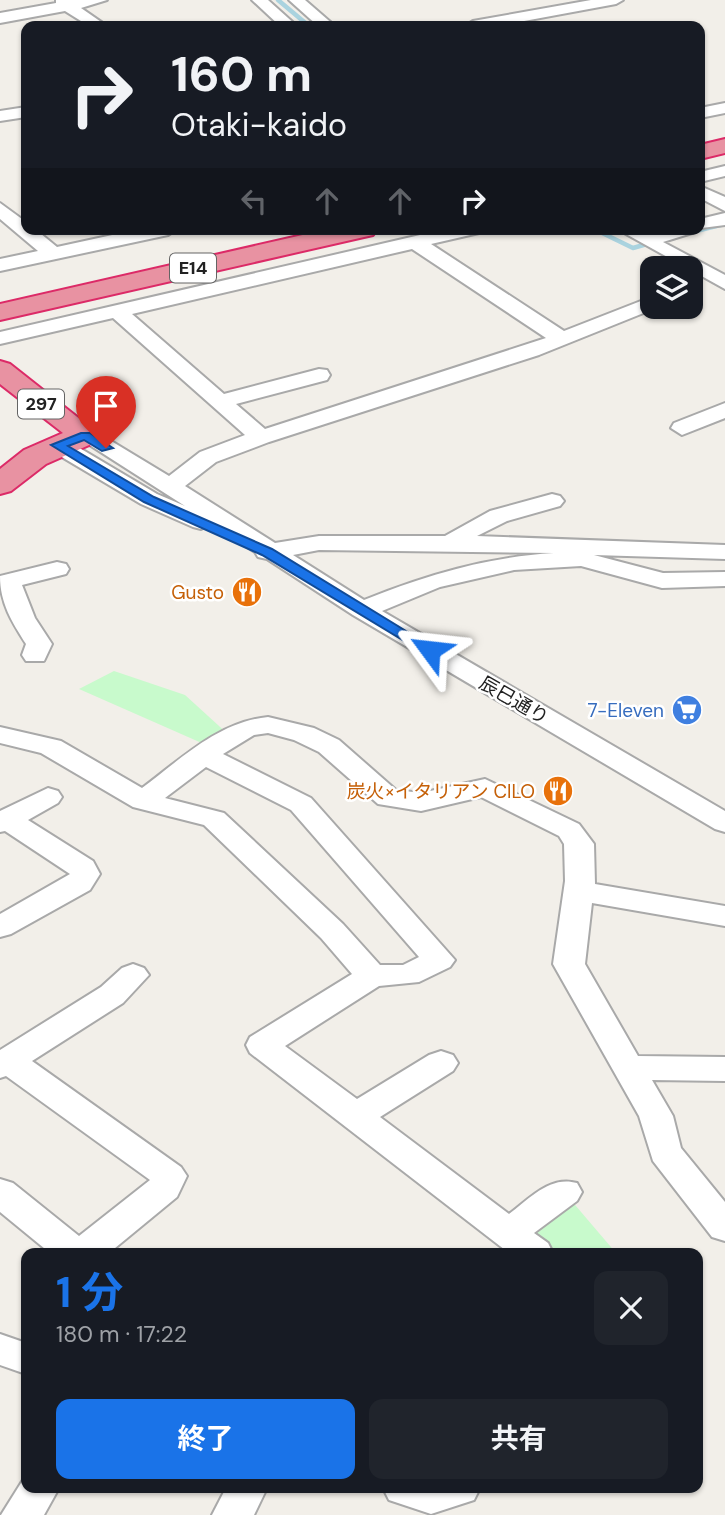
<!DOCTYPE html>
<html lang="ja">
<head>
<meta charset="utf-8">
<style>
  :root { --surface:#171b24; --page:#20242c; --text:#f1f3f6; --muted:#9ea1a6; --accent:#1a73e8 }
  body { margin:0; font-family:"DM Sans","Noto Sans JP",sans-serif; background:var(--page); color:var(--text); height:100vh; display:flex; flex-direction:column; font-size:26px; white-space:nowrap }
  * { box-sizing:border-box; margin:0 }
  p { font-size:23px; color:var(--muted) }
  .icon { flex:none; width:38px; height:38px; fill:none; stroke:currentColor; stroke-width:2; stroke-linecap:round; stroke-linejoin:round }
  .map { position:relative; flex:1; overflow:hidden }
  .drawer { position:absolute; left:21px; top:1248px; width:682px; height:245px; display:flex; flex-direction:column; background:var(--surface); border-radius:14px; box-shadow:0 2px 5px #0004 }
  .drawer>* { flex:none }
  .guide { position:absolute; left:21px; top:21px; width:684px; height:214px; border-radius:14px; box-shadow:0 2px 5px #0004; background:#171b24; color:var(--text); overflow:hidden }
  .controls { position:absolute; left:640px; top:256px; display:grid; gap:14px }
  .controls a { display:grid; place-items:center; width:63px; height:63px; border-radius:14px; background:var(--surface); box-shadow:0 2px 5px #0004; font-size:35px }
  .pin { position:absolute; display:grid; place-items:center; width:60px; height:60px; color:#fff; margin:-72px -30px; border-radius:50% 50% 50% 0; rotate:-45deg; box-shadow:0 0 7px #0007 }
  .pin .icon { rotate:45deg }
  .me { position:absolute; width:77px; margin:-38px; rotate:300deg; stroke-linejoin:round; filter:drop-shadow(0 0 5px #0008) }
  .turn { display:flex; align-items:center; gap:24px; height:147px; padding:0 35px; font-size:32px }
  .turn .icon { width:91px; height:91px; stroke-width:2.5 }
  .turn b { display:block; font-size:49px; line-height:60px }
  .lanes { display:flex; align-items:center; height:66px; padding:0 35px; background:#0003; justify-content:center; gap:35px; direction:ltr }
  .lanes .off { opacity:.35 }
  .round { display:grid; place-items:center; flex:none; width:74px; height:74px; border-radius:14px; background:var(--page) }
  .overview { display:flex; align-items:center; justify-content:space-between; height:119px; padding:0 35px }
  h1 { font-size:42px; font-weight:700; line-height:52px; color:var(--accent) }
  .button { display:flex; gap:14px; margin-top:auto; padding:14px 35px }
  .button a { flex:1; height:80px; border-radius:14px; background:var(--accent); color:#fff; font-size:28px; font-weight:700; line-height:80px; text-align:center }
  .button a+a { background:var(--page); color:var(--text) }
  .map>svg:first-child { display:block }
  .park { fill:#c8facc }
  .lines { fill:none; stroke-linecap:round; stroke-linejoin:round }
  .stream { stroke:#aad3df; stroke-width:4.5 }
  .minor-casing { stroke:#a9a9a9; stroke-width:4 }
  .highway-casing { stroke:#dc2a67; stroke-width:4 }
  .minor { fill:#fff; fill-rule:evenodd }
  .highway { fill:#e892a2; fill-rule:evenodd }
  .route { fill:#1a73e8; stroke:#114b97; stroke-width:2 }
  .labels { text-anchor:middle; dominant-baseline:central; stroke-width:5; stroke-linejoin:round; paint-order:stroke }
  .shield { fill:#fff; stroke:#646464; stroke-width:2 }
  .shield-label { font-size:18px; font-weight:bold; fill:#222 }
  .food-label { font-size:19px; fill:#c56008; stroke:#fff; text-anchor:end }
  .street-label { font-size:19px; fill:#222; stroke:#fff }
  .shop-label { font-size:19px; fill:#366cbe; stroke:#fff; text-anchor:end }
</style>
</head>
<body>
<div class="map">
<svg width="725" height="1515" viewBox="0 0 725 1515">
  <rect width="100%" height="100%" fill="#f2efe9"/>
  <!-- park -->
  <g class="park">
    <path d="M114,671L185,695L230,736L213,748L79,689Z"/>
    <path d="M564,1192L616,1253H527L510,1232Z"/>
  </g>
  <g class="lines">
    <!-- stream -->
    <g class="stream">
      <path d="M278,0L309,26"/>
      <path d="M594,229L633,248L654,242"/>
      <path d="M684,234L725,224"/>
    </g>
    <!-- minor casing -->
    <g class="minor-casing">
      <g id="minor">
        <path d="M56,0H107L81,8L107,26H89L65,11L0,23V13L56,3Z"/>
        <path d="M252,0H268L297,26H280Z"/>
        <path d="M289,0H305L335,26H318Z"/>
        <path d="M591,0H623L616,4L497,26H465L473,21Z"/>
        <path d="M725,103V113L700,118V108Z"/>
        <path d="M26,107V117L0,121V111Z"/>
        <path d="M725,166V176L700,182V172Z"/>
        <path d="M700,186L725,197V211L700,198Z"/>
        <path d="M0,203L26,222V229H35L57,247L140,229H177L168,235L0,271V259L38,251L0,219Z"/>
        <path d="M725,213V225L694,229H700V219Z"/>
        <path d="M446,229H481L479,233L431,244L564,331L646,299L653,297V306H661L539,355L269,442L216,462L185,486L275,543L319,536H445L490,511L552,494L560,496L564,501L560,506L507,521L477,536L725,545V559L594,555L663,573L725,572V586L662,588L581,566L514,570L440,587L382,611L725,811V832L715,829L353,615L267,559L258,557L255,552L212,524L201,529L193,527L141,504L50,450L47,445L50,440H66L157,494L185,506L74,435L77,430H93L169,476L200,452L245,435L113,318L0,344V332ZM412,249L546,338L265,429L236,404L327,380L330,375L327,370L319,369L224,394L132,314ZM319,550L554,553C487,557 426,575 364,600L293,555Z"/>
        <path d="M617,229H641L649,234L664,229H694L692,233L663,242L725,275V289Z"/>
        <path d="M725,403V418L682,435L671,428L674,423Z"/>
        <path d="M57,562L66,564L69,569L66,574L22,585L35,618L52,644L44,661H26L22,655L26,644C12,622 0,603 0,576Z"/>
        <path d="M268,717L314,728L339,740L396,790L421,793L485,779L579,824L594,844L595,884L725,906V926L592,903L585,964L638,1056L725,1057V1081L652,1080L673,1116L681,1148L725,1202V1241L712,1237L653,1161L639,1116L553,964L565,881L564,844L559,836L481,797L421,811L378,804L319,752L294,740L268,733L254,735L223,754L311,798L455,960L450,967L419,982L379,986L285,1046L357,1099L429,1055L441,1051L453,1055L458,1063L453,1071L380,1117L509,1214C529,1199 550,1175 577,1183L582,1192L577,1201L534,1233L548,1243L553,1253H509L250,1053L246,1045L250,1037L352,974L321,938L204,825L133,807L41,753L0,743V727L61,741L142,788C181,759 218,722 268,717ZM206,767L291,810L419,957L403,965H380L343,924L224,813L165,798Z"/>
        <path d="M48,788L58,791L62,797L58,803L28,820L93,861L100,874L90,890L11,934L0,937V914L70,874L5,831L0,832V811Z"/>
        <path d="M133,964L144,968L149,975L123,1003L32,1061L181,1167L187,1176L177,1197L109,1253H50L0,1212V1179L13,1183L79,1236L150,1180L6,1076L0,1078V1050L101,987L122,968Z"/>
        <path d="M0,1334L26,1343V1374L0,1365Z"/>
        <path d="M26,1475V1488H59L44,1515H1Z"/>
        <path d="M226,1488H267L254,1515H212Z"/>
        <path d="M383,1488H480L474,1500L431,1514L389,1500Z"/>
      </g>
    </g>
    <!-- highway casing -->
    <g class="highway-casing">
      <g id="highway">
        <path d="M725,139V153L700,159V145Z"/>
        <path d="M329,229H377L373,235L364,237L0,320V304Z"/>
        <path d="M0,361L10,364L100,435L96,442L46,464L11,491L0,494V469L24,450L63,433L0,384Z"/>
      </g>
    </g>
    <!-- minor -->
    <use href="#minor" class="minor"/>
    <!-- highway -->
    <use href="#highway" class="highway"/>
  </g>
  <!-- route -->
  <path class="route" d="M81,433H90L113,448L102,451L84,440L68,446L154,497L272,549L437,650L435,653H424L262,555L144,502L51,445Z"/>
  <!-- icons -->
  <defs>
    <g id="restaurant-disc" transform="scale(1.575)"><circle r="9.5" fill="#e8710a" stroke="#fff"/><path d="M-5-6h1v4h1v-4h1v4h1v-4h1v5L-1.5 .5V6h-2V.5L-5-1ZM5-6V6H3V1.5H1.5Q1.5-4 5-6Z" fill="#fff"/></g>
    <g id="supermarket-disc" transform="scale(1.575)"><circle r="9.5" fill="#3f7fe0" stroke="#fff"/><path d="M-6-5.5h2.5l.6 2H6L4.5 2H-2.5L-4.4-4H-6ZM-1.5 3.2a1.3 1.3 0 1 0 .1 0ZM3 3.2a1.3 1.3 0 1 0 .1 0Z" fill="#fff"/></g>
  </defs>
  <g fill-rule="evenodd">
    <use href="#restaurant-disc" x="247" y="592"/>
    <use href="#supermarket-disc" x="687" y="710"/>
    <use href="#restaurant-disc" x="558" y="791"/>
  </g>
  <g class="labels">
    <!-- shield labels -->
    <g class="shield">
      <rect x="170" y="253.5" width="46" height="29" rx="5"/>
      <rect x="18" y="389.5" width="46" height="29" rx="5"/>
    </g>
    <g class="shield-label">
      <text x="193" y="268">E14</text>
      <text x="41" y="404">297</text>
    </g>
    <!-- food labels -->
    <g class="food-label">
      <text x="224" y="592">Gusto</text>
      <text x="535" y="791">炭火×イタリアン CILO</text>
    </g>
    <!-- street labels -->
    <g class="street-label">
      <text transform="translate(514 700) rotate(30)">辰巳通り</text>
    </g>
    <!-- shop labels -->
    <g class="shop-label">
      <text x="664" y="710">7-Eleven</text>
    </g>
  </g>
</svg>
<div class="controls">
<a><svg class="icon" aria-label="layers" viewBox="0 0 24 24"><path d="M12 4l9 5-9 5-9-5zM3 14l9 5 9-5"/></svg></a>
</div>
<div class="pin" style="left:106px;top:448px;background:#d93025"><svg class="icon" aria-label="arrive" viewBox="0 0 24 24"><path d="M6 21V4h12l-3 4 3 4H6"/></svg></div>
<svg class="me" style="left:430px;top:650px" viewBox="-20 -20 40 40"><path d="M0-17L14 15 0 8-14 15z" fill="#1a73e8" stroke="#fff" stroke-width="4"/></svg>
<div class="guide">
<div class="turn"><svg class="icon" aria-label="right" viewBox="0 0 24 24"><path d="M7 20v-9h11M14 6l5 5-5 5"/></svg><div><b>160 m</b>Otaki-kaido</div></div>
<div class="lanes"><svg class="icon off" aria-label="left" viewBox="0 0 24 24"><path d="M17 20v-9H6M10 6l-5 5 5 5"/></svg><svg class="icon off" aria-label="ahead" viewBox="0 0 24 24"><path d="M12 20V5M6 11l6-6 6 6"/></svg><svg class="icon off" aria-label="ahead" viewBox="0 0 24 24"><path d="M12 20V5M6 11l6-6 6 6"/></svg><svg class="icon" aria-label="right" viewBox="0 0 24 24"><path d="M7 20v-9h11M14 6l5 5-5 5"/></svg></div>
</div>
<section class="drawer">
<div class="overview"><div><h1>1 分</h1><p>180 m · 17:22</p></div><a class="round"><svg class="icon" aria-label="close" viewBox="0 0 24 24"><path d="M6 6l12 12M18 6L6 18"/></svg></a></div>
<div class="button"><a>終了</a><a>共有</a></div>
</section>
</div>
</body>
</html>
